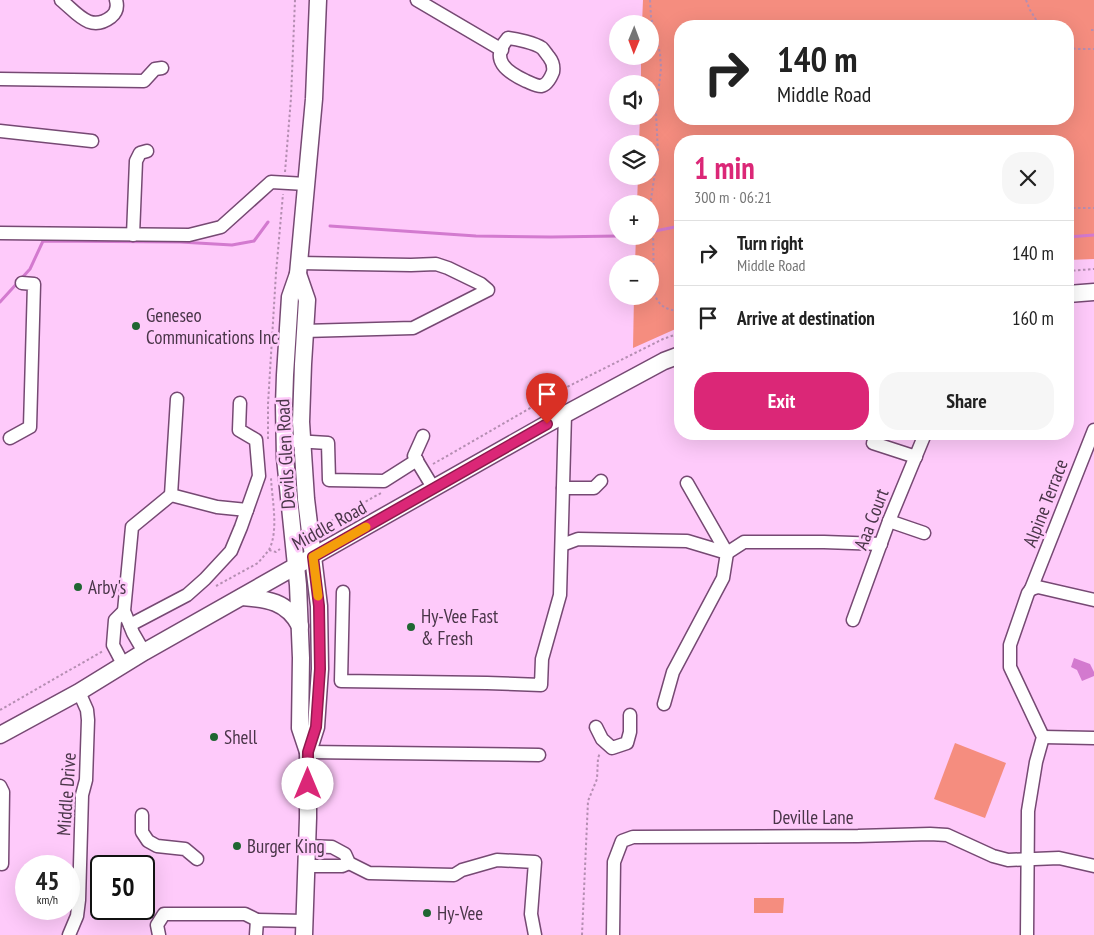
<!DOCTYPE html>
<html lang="en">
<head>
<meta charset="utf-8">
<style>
  :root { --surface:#fff; --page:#f6f6f6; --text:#222; --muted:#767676; --line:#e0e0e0; --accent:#db2777 }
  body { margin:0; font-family:"PT Sans Narrow",sans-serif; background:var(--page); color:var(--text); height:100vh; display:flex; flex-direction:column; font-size:19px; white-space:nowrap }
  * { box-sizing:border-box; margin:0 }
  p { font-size:16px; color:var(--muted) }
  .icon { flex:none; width:28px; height:28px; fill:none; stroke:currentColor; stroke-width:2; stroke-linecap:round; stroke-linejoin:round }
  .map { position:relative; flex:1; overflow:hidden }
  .drawer { position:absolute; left:674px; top:135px; width:400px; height:305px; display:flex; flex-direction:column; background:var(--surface); border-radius:20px; box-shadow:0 5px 20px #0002 }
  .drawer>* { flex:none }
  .guide { position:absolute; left:674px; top:20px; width:400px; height:105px; border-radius:20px; box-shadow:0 5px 20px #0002; background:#fff; color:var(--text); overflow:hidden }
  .needle { width:32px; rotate:181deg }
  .tools { position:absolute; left:609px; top:15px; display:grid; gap:10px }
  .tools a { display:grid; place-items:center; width:50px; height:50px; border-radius:50%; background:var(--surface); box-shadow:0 5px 20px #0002; font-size:25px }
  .speed { position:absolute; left:15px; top:855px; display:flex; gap:10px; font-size:25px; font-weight:700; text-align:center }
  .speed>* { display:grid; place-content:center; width:65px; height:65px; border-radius:50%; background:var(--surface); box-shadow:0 5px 20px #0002; line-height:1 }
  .speed small { font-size:12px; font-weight:400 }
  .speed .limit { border:2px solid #111; border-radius:8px; background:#fff; color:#111 }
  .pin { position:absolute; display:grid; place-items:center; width:42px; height:42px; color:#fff; margin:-51px -21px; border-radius:50% 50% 50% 0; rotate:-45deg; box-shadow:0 0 5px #0007 }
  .pin .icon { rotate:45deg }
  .me { position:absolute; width:55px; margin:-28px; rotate:0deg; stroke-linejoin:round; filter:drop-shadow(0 0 4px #0008) }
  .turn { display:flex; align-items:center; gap:18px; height:105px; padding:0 20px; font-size:22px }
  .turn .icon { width:65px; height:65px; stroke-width:2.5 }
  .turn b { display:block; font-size:35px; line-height:42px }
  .round { display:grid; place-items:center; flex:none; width:52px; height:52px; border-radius:20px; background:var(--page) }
  .headline { display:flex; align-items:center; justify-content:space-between; height:85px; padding:0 20px }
  h1 { font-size:30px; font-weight:700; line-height:38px; color:var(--accent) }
  .cta { display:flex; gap:10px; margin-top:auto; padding:10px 20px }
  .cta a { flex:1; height:58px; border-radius:20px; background:var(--accent); color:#fff; font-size:20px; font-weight:700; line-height:58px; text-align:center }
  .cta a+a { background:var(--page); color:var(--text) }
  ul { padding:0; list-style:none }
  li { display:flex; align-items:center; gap:15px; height:65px; padding:0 20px; border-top:1px solid var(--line) }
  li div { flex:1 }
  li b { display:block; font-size:19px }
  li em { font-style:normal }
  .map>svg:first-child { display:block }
  .green { fill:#f58d7f; fill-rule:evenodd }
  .water { fill:#d37acf }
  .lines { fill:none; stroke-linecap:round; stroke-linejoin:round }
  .stream { stroke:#d37acf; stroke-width:3 }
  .minor-casing { stroke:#764973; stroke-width:15 }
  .major-casing { stroke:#764973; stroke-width:19 }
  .path { stroke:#b58eb2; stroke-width:2; stroke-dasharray:2.5 2.5; stroke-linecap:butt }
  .minor { stroke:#fff; stroke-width:12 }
  .major { stroke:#fff; stroke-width:16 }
  .route-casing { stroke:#8e194d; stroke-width:12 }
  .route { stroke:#db2777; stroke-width:9 }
  .slow { stroke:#f59e0b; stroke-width:9 }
  .poi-dot { fill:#206632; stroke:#fecafa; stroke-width:2 }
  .labels { text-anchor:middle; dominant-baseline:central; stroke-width:5; stroke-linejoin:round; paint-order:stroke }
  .poi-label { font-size:19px; fill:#493548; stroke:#fecafa; text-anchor:start }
  .street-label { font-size:19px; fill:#493548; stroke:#fecafa }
</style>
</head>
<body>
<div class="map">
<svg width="1094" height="935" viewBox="0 0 1094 935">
  <rect width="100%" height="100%" fill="#fecafa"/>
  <!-- green -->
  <g class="green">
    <path d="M643,0H1094V259L1068,260V141H680V327L633,348L634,296H650V264H635L636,236H650V204H637L638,176H650V144H639L640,116H650V84H641V56H650V24H642ZM680,26H1068V119H680Z"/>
    <path d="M955,743L1006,763L985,818L934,799Z"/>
    <path d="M754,898H784L783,913H754Z"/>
  </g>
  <!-- water -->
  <path class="water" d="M1074,658L1090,664L1094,672V676L1082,681L1077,670L1071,667Z"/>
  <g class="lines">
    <!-- stream -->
    <g class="stream">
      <path d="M330,226L476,236L551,237L618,236"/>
      <path d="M650,232L680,226"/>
      <path d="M1068,237L1094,235"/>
      <path d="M0,302L30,269L43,241L180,242L232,245L254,241L268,222"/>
    </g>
    <!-- minor casing -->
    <g class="minor-casing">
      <g id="minor">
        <path d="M61,0C77,13 90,33 111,17C116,13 118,7 116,0"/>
        <path d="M417,0L502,50"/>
        <path d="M508,38C517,39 535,43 542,48C545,51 547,55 549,57C553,62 554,66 553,72C551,77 547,85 541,86C536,86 531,83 526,81C507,72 489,60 508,38Z"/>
        <path d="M0,79L144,81L155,69L162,68"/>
        <path d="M0,131L92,141"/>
        <path d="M0,233L189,235L221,227L271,182L306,184"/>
        <path d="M133,235L136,161L140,153L147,151"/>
        <path d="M299,263L411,265L436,264L448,268L481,284L488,290L413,328L304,331"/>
        <path d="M423,436L414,456L434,489"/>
        <path d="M10,438L30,427L34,284L22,283"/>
        <path d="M295,441L328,443L329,480L384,481L417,460"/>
        <path d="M873,443L916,457"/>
        <path d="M563,488H594L601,481"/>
        <path d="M171,495L177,399"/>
        <path d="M889,521L924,533"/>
        <path d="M562,545L578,539L687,541L727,553"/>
        <path d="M727,553L744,542H824L881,544"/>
        <path d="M1031,589L1038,587L1094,600"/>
        <path d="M343,592L341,681L487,683L541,685L542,659L560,595L565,414"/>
        <path d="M853,620L889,521L925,434"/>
        <path d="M130,625L187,595L205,579L231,551L241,527L259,476L256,440L239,430L240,403"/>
        <path d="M144,652L133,633L124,611L132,527L171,495L217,507L247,510"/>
        <path d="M123,664L113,645L115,620L124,611"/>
        <path d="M664,704L673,672L723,578L727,553L687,483"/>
        <path d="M596,727L602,739L612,748L627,743L630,732V715"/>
        <path d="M1043,737L1094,738"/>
        <path d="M308,752L539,755"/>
        <path d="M0,786L3,792L2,864"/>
        <path d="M142,815V832L148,841L157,846L185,849L197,859"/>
        <path d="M307,846L332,847L345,854L349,863L369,873L454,875L462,870L497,860L535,862L531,914L535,935"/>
        <path d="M306,866H342L349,863"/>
        <path d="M69,935L77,916L79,900L82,795L86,780L88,720L87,710L79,692"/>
        <path d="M159,935L157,925L164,914H245L257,920"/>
        <path d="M256,935L257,920L305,921"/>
        <path d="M613,935L614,862L622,841L633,837L858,836L930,834L947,835L993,856L1008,860L1059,858L1094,866"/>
        <path d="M1027,935L1028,811L1036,762L1043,737L1010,667V645L1028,593L1031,589L1094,430"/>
      </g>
    </g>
    <!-- major casing -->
    <g class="major-casing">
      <g id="major">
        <path d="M298,274L307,300L303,364L301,422L306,499L319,606L320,669L316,727L308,752V818L304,935"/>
        <path d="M1068,294L1094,292"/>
        <path d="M242,597C267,599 287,601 300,626"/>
        <path d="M0,735L79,692L144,652L547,424L664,361L680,355"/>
        <path d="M308,752L300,728L301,658L298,585L285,458L284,405L285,375L290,297L298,274L314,99L318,0"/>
      </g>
    </g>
    <!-- path -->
    <g class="path">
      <path d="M650,0L651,17L660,53L661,68L656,113L658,153L651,199L653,226L654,292C658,306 666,310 680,311"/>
      <path d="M1026,0L1030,10L1040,26"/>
      <path d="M1091,30H1094"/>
      <path d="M1068,48L1077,49H1094"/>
      <path d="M285,172L291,98L295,0"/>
      <path d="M1068,208H1094"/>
      <path d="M1068,271L1094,269"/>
      <path d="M268,439V404L276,273L283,194"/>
      <path d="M433,464L565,388L663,339L680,333"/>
      <path d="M322,526L381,493"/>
      <path d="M269,550C279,530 272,500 271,478"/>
      <path d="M216,586L258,563L269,550L276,552L280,549"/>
      <path d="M0,710L103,651"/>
      <path d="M582,935L588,801L597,779L598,758L600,753"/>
    </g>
    <!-- minor -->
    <use href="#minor" class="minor"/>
    <!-- major -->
    <use href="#major" class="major"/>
  </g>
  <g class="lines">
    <!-- route casing -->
    <g class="route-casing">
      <path id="route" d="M308,784V752L316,727L320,669L319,606L313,557L547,424"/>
    </g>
    <!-- route -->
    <use href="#route" class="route"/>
    <!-- slow -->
    <path class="slow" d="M318,596L313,557L366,527"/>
  </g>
  <!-- markers -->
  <g class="poi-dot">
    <circle cx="136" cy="326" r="5"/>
    <circle cx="78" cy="587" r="5"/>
    <circle cx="411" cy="627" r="5"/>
    <circle cx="214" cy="737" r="5"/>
    <circle cx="237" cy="846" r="5"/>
    <circle cx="427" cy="913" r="5"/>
  </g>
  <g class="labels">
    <!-- poi labels -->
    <g class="poi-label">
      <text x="146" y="315">Geneseo<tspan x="146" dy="22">Communications Inc</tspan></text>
      <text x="88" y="587">Arby's</text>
      <text x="421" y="616">Hy-Vee Fast<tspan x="421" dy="22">&amp; Fresh</tspan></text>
      <text x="224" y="737">Shell</text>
      <text x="247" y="846">Burger King</text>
      <text x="437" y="913">Hy-Vee</text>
    </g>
    <!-- street labels -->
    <g class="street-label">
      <text transform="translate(285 454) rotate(-93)">Devils Glen Road</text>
      <text transform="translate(1045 503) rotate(-69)">Alpine Terrace</text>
      <text transform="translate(871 519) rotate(-69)">Aaa Court</text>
      <text transform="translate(329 525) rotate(-29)">Middle Road</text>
      <text transform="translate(66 794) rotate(-86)">Middle Drive</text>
      <text x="813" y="817">Deville Lane</text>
    </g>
  </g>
</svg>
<div class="tools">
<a><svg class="needle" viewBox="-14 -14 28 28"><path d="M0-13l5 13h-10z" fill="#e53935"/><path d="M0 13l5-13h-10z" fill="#767676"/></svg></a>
<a><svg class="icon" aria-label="sound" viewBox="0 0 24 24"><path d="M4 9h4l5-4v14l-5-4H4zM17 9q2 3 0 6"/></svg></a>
<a><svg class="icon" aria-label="layers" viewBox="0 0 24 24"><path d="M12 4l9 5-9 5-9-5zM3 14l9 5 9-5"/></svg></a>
<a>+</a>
<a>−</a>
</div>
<div class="speed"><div>45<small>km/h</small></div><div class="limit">50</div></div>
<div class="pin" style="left:547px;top:424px;background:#d93025"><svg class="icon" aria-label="arrive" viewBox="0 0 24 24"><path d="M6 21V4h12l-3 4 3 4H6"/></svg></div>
<svg class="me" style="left:308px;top:784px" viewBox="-20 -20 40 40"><circle r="19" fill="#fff"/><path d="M0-13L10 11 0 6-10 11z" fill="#db2777"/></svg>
<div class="guide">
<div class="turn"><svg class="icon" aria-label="right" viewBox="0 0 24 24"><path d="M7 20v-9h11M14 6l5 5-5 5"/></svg><div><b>140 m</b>Middle Road</div></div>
</div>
<section class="drawer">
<div class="headline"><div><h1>1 min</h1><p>300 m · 06:21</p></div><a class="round"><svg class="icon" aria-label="close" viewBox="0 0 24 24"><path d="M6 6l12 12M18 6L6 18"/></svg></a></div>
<ul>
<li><svg class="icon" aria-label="right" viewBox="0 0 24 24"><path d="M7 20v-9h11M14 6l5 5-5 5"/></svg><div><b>Turn right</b><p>Middle Road</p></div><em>140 m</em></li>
<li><svg class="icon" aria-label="arrive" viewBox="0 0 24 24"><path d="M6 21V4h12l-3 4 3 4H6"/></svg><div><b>Arrive at destination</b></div><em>160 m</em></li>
</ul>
<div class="cta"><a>Exit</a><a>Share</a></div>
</section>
</div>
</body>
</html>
